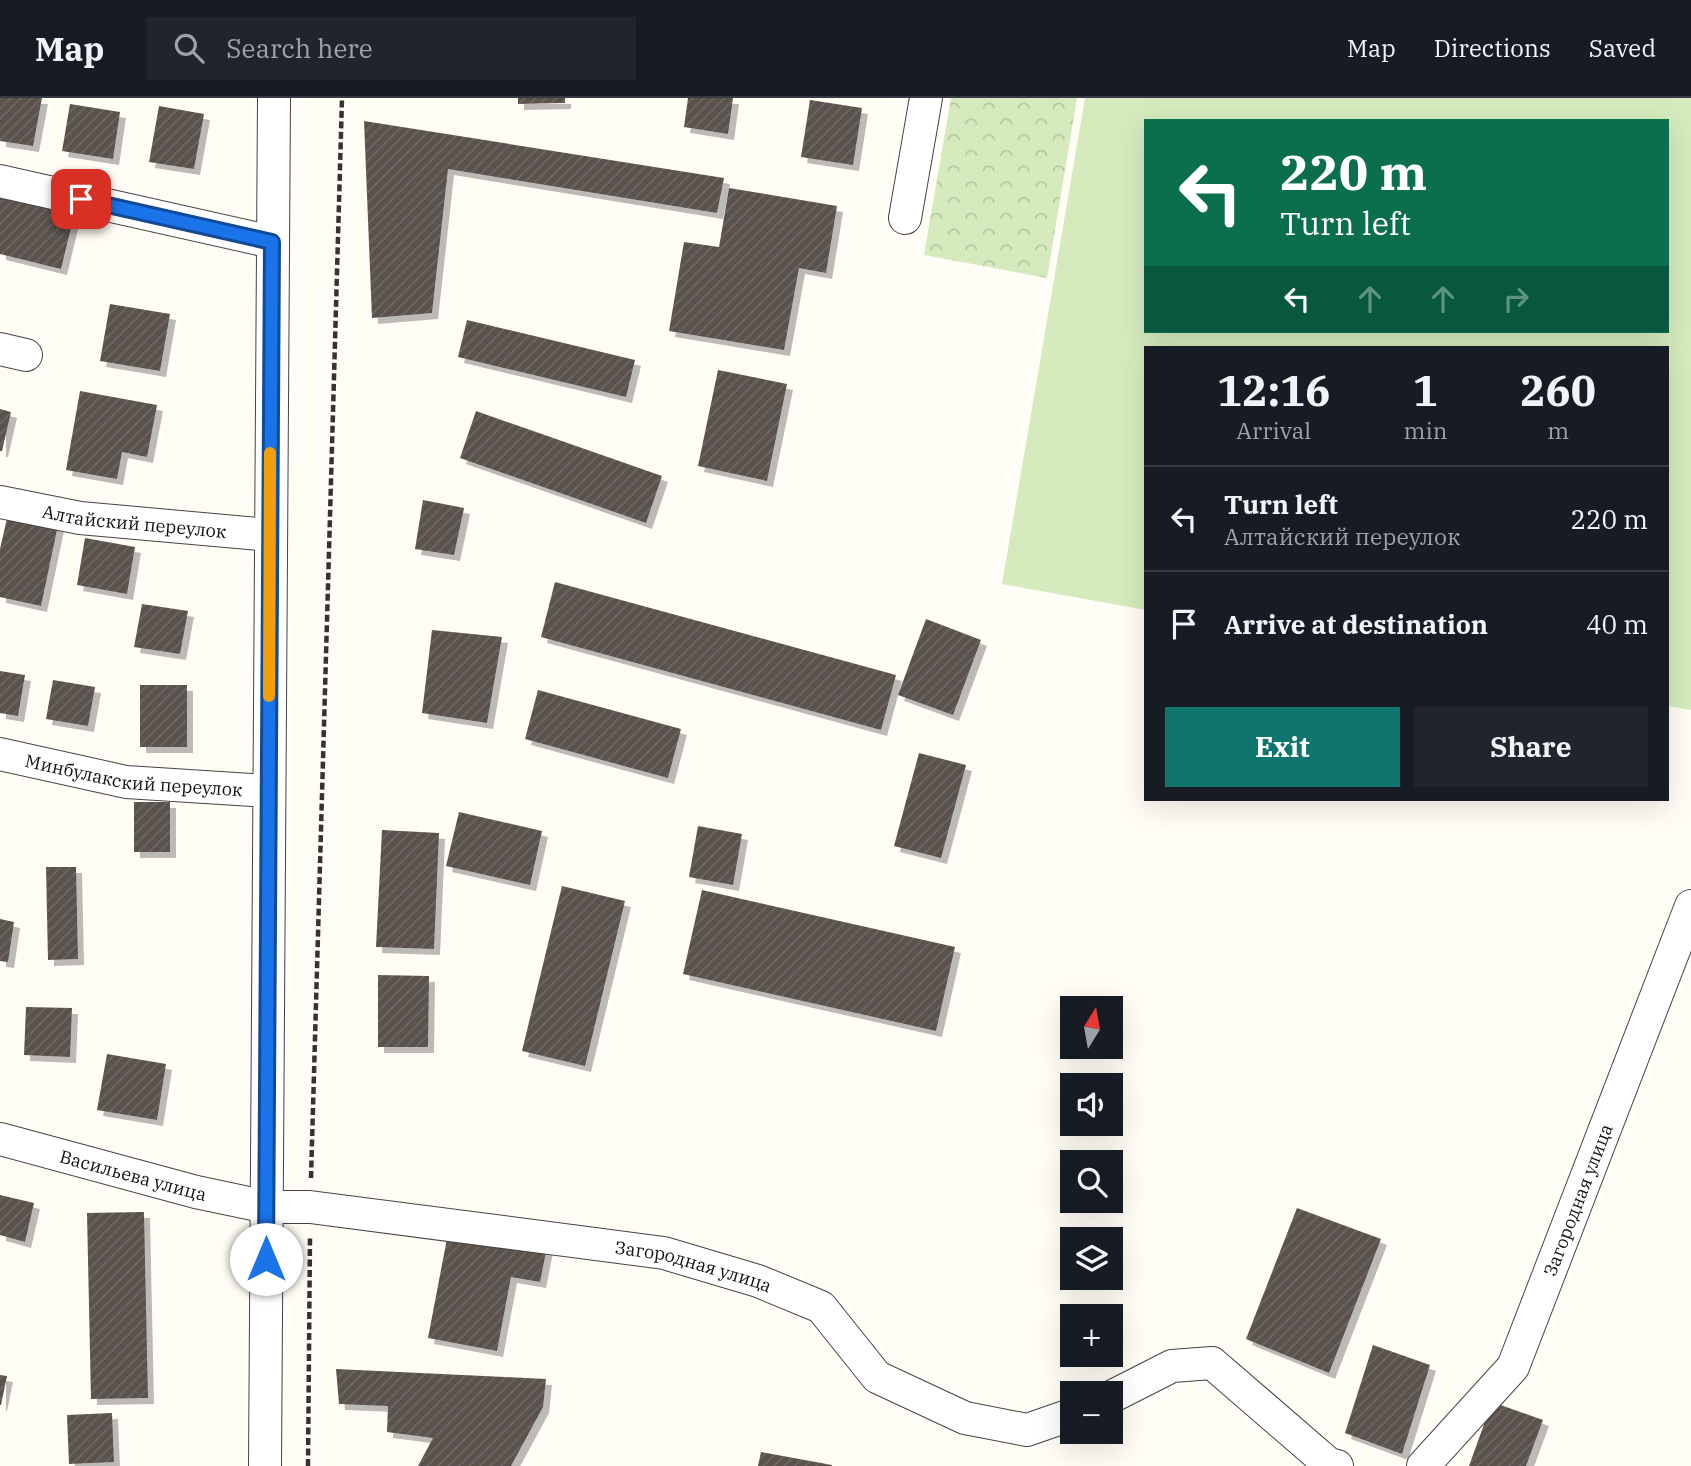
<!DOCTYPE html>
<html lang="en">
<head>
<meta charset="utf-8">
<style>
  :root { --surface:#171b24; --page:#20242c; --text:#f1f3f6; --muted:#9ea1a6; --line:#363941; --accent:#0f766e }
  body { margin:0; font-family:"IBM Plex Serif",serif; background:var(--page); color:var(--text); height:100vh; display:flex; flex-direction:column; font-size:26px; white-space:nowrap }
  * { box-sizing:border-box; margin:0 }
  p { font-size:23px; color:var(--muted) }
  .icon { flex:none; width:38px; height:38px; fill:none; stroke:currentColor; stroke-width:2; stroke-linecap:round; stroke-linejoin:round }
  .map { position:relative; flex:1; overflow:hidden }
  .side { position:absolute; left:1144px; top:248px; width:525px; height:455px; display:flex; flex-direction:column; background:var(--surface); border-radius:0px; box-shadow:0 7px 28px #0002 }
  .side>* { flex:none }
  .hud { position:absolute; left:1144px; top:21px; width:525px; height:214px; border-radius:0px; box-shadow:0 7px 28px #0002; background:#0b6e4f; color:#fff; overflow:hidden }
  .needle { width:46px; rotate:11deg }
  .fabs { position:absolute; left:1060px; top:898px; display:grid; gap:14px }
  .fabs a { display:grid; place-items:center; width:63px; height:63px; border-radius:0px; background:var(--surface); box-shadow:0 7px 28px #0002; font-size:35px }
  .pin { position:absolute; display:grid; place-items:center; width:60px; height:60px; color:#fff; margin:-30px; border-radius:14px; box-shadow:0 4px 10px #0006 }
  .me { position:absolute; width:77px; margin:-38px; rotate:0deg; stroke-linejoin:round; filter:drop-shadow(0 0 5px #0008) }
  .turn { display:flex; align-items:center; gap:24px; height:147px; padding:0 21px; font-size:32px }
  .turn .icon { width:91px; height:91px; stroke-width:2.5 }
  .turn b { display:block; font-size:49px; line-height:60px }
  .lanes { display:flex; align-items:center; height:66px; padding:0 21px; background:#0003; justify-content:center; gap:35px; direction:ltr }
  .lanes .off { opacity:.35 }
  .eta { display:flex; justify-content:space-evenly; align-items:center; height:119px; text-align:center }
  .eta b { font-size:42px; font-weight:800; line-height:49px }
  .action { display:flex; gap:14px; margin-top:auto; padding:14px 21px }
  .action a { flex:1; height:80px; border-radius:0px; background:var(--accent); color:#fff; font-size:28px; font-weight:800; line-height:80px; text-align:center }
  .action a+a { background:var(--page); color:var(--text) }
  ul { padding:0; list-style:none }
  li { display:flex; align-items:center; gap:21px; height:105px; padding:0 21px; border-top:2px solid var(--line) }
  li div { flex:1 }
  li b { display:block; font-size:26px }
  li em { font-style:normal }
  header { display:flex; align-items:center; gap:42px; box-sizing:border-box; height:98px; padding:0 35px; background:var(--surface); border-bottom:2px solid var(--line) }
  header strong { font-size:33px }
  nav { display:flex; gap:38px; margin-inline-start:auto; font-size:24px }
  .search { width:490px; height:63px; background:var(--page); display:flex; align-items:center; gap:18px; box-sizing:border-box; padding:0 24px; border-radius:0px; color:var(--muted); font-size:26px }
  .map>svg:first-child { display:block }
  .grass { fill:#d5ebbd; fill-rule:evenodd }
  .park { fill:url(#park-crowns) }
  .building { fill:url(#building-hatch); filter:url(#shadow) }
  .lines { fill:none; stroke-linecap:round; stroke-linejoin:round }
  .minor-casing { stroke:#444; stroke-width:34 }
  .path { stroke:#333; stroke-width:4.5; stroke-dasharray:7 3.5; stroke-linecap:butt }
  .minor { stroke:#fff; stroke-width:32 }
  .route-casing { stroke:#114b97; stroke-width:18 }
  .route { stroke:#1a73e8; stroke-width:12 }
  .slow { stroke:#f59e0b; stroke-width:12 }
  .labels { text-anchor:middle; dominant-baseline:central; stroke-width:7; stroke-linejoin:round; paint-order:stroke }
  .street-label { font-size:18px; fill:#111; stroke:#fff }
</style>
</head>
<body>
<header>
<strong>Map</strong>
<div class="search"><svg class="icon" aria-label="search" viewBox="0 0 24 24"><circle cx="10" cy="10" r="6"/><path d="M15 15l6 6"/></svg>Search here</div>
<nav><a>Map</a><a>Directions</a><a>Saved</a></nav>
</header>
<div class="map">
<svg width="1691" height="1368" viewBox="0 0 1691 1368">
  <defs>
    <pattern id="park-crowns" width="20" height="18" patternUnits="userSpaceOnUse" patternTransform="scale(1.75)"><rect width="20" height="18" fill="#d5ebbd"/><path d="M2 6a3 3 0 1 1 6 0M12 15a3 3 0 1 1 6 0" fill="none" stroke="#b6c8a1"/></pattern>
    <pattern id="building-hatch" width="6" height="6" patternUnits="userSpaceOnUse" patternTransform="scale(1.75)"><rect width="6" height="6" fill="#5a524d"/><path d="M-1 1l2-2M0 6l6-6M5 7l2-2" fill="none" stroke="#6d6662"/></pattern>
    <filter id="shadow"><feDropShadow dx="6" dy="6" stdDeviation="0" flood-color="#0004"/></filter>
  </defs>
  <rect width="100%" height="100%" fill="#fffdf5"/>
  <!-- grass -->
  <path class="grass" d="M1085,0H1691V612L1668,608V250H1146V512L1002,486ZM1146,23H1668V233H1146Z"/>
  <!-- park -->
  <path class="park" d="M951,0H1077L1047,180L924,157Z"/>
  <!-- building -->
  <g class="building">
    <path d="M0,0H42L33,48L0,43Z"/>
    <path d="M518,0H565V5L518,6Z"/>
    <path d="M688,0H733L728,36L684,29Z"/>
    <path d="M810,2L862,10L853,67L801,59Z"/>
    <path d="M70,6L120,14L113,61L62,53Z"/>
    <path d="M159,8L204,16L194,71L149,64Z"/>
    <path d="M364,23L724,80L717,115L448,71L432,215L372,220Z"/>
    <path d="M729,90L837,108L826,175L799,170L784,252L669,233L684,144L719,149Z"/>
    <path d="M0,96L75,113L61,171L0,156Z"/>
    <path d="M110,206L170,216L160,273L100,263Z"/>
    <path d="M467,222L635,262L626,299L458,259Z"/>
    <path d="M718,272L787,286L767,383L698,368Z"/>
    <path d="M80,293L157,307L147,359L122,354L117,381L66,372Z"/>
    <path d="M0,311L11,314L2,353H0Z"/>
    <path d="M476,313L662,378L646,425L460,360Z"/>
    <path d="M423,402L464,410L454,457L415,451Z"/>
    <path d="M8,416L58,427L41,508L0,499V451Z"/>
    <path d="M85,440L135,449L127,496L77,487Z"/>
    <path d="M555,484L896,577L881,632L541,539Z"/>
    <path d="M142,506L188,513L180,556L134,549Z"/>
    <path d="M926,521L981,542L953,617L898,597Z"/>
    <path d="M432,532L502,539L487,625L422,615Z"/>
    <path d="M0,573L25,577L18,618L0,615Z"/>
    <path d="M53,582L95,589L88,628L46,621Z"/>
    <rect x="140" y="587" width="47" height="62"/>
    <path d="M538,592L681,631L668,680L525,641Z"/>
    <path d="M919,655L966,667L941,760L894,748Z"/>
    <rect x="134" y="704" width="36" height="50"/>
    <path d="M459,714L542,733L530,787L446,768Z"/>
    <path d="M698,728L742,736L733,787L689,779Z"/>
    <path d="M382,732L439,735L434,851L376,849Z"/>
    <path d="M46,769H76L78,861L48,862Z"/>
    <path d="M562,788L625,803L585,968L522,953Z"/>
    <path d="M702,792L955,849L936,933L683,876Z"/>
    <path d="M0,821L14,824L8,864L0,863Z"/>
    <path d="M378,877L429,878L428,949H378Z"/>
    <path d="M26,909L72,910L70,959L24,957Z"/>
    <path d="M107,956L166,966L157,1022L97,1012Z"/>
    <path d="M0,1097L34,1105L25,1144L0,1137Z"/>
    <path d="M1297,1110L1381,1141L1329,1275L1246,1241Z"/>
    <path d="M144,1114L148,1300L91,1301L87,1115Z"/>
    <path d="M449,1130L547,1149L540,1184L511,1179L497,1253L428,1240Z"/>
    <path d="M1373,1247L1430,1267L1402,1356L1345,1335Z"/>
    <path d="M336,1271L546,1281L543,1309L511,1368H418L433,1340L387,1334L388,1308L339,1306Z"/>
    <path d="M0,1277L7,1278L1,1307H0Z"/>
    <path d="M1492,1304L1543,1322L1526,1368H1469Z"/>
    <path d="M112,1315L114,1364L69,1366L67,1317Z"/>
    <path d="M761,1354L832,1367V1368H758Z"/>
  </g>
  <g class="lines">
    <!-- minor casing -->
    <g class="minor-casing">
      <g id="minor">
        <path d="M0,83L272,144"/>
        <path d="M905,120L926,0"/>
        <path d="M0,251L26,257"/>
        <path id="s1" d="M0,404L80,420L270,437"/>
        <path id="s2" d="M0,656L126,684L268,693"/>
        <path id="s3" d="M0,1041L196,1094L267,1109H310L664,1155L758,1183L821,1209L877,1279L965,1320L1027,1332L1073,1316"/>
        <path d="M1111,1299L1172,1268L1212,1265L1329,1366L1337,1368"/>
        <path d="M265,1368L274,0"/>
        <path id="s4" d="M1423,1368L1513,1269L1691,808"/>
      </g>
    </g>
    <!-- path -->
    <g class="path">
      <path d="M311,1080L342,0"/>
      <path d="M308,1368L310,1138"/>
    </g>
    <!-- minor -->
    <use href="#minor" class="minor"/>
  </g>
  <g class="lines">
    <!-- route casing -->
    <g class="route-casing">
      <path id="route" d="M81,101L272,144L266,1161"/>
    </g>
    <!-- route -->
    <use href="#route" class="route"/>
    <!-- slow -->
    <path class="slow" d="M269,598L270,355"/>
  </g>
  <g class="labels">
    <!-- street labels -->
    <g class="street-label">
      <text stroke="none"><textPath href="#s1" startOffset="136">Алтайский переулок</textPath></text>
      <text stroke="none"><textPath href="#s2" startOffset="136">Минбулакский переулок</textPath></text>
      <text stroke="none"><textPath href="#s3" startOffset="138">Васильева улица</textPath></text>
      <text stroke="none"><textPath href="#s4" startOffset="313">Загородная улица</textPath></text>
      <text stroke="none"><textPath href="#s3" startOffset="707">Загородная улица</textPath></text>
    </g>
  </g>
</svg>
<div class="fabs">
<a><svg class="needle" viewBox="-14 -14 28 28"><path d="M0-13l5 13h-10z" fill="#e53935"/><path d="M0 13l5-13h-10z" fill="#9ea1a6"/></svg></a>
<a><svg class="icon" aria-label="sound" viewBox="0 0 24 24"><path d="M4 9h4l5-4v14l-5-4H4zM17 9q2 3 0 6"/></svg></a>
<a><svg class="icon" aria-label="search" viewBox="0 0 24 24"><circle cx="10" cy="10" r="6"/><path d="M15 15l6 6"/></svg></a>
<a><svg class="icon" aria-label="layers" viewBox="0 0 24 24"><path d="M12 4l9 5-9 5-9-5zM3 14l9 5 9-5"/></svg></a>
<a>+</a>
<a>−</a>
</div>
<div class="pin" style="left:81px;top:101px;background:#d93025"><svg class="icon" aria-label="arrive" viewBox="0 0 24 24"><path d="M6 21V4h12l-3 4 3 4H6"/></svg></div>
<svg class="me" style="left:266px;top:1161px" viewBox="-20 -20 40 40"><circle r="19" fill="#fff"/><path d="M0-13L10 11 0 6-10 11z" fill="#1a73e8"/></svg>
<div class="hud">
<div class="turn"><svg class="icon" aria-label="left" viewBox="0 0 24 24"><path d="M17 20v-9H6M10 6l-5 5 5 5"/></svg><div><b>220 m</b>Turn left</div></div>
<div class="lanes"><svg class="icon" aria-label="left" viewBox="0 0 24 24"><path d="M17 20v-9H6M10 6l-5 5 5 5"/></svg><svg class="icon off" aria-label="ahead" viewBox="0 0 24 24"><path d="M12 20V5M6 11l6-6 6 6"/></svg><svg class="icon off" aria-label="ahead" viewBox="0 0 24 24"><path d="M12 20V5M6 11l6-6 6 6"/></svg><svg class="icon off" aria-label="right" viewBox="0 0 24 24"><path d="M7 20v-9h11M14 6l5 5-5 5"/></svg></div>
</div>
<section class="side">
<div class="eta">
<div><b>12:16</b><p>Arrival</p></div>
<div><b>1</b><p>min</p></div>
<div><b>260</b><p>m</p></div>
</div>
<ul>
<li><svg class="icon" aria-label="left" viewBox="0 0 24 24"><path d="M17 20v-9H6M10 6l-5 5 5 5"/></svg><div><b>Turn left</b><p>Алтайский переулок</p></div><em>220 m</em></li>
<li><svg class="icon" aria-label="arrive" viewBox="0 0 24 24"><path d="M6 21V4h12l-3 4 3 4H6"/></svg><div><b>Arrive at destination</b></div><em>40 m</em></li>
</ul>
<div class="action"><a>Exit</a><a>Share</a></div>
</section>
</div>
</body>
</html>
